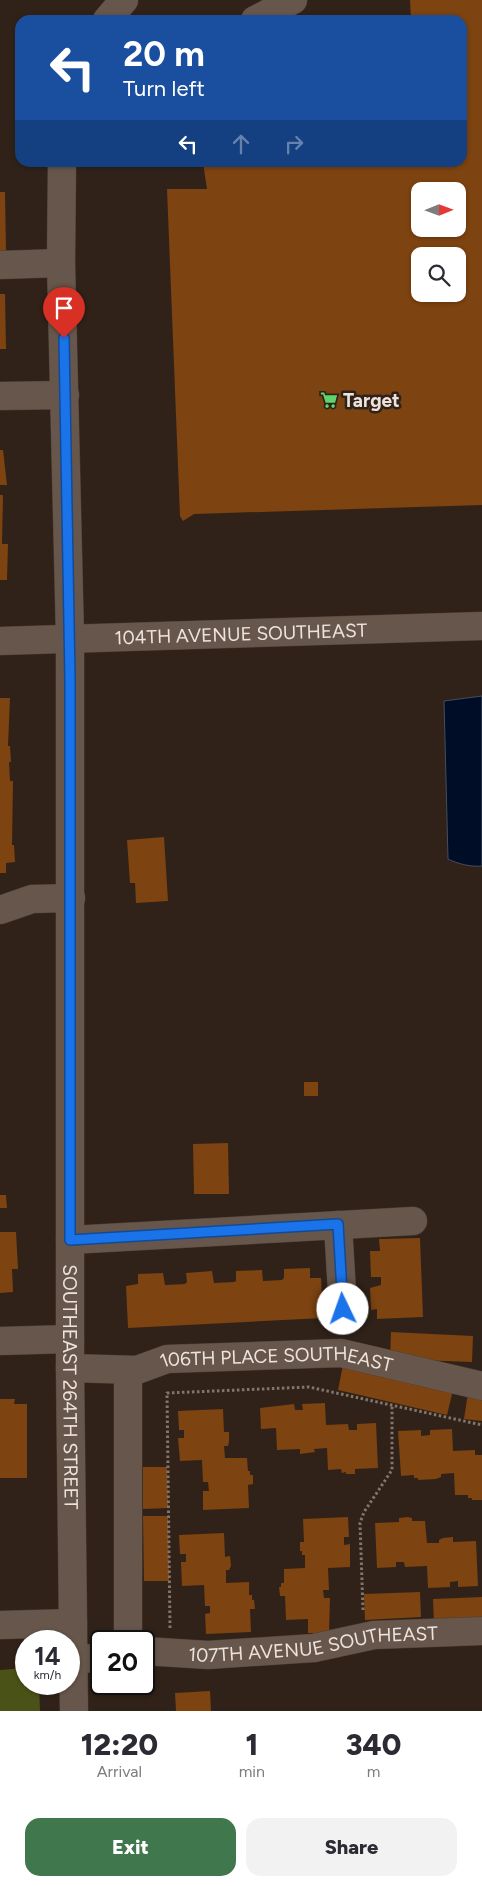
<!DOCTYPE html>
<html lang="en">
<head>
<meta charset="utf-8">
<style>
  :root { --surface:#fff; --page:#f2f2f3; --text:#2b2b33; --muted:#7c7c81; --accent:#41774d }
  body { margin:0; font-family:Figtree,sans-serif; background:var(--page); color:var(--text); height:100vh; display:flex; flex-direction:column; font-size:19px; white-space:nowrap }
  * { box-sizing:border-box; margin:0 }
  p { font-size:16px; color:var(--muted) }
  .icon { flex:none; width:28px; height:28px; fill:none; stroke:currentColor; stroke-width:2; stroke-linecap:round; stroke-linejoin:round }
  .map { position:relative; height:1711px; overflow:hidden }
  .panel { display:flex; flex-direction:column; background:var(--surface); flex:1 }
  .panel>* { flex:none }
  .hud { position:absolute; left:15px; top:15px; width:452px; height:152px; border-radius:15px; box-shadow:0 1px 4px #0004; background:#1a4fa0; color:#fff; overflow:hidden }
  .needle { width:32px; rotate:89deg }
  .buttons { position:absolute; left:411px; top:182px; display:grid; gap:10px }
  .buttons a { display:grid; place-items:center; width:55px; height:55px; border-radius:10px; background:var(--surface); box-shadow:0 1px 4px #0004; font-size:25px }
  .speed { position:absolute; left:15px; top:1630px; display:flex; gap:10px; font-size:25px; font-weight:700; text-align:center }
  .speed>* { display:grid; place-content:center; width:65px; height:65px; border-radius:50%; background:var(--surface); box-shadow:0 1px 4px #0004; line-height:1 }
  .speed small { font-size:12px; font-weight:400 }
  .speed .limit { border:2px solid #111; border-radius:8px; background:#fff; color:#111 }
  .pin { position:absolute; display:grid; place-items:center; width:42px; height:42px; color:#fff; margin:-51px -21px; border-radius:50% 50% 50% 0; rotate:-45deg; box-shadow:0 0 5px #0007 }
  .pin .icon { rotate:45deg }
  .me { position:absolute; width:55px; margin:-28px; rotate:357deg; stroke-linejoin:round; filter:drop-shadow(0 0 4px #0008) }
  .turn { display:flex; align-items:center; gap:18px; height:105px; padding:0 25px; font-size:22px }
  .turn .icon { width:65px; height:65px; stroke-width:2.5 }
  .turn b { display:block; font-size:35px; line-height:42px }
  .lanes { display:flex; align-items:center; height:48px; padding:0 25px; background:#0003; justify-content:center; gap:25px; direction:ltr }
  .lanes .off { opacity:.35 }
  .eta { display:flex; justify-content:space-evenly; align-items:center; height:85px; text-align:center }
  .eta b { font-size:30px; font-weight:800; line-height:35px }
  .action { display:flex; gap:10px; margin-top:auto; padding:10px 25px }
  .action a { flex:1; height:58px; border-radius:15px; background:var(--accent); color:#fff; font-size:20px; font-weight:800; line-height:58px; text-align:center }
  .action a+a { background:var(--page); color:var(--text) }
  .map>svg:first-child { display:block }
  .forest { fill:#4a5218 }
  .water { fill:#000d26; stroke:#474d5d }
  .building { fill:#7d4310; fill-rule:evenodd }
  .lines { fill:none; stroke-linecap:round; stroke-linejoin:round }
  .minor-casing { stroke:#4b3f37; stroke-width:29 }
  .path { stroke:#81756c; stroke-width:3; stroke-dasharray:2.5 2.5; stroke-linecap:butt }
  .minor { stroke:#67564b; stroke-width:28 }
  .route-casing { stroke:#114b97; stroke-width:12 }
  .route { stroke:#1a73e8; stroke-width:9 }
  .labels { text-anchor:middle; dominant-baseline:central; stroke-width:5; stroke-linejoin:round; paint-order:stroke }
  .poi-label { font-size:19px; font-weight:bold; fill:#ede3dd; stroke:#302218; text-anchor:start }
  .street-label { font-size:19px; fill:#ede3dd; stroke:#302218 }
</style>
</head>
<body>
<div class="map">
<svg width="482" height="1711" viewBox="0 0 482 1711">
  <rect width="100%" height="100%" fill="#302218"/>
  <!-- forest -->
  <path class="forest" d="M26,1668V1684H39L40,1711H0V1670Z"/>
  <!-- water -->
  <path class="water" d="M482,696V866C471,867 458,864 448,859L444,701Z"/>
  <!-- building -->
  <g class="building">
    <path d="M410,0H482V505L194,514L183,521L180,516L167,189H207L203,163L462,162V20H411ZM420,191H458V229H420ZM420,256H458V294H420Z"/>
    <path d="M0,192H5L6,252H0Z"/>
    <path d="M0,294H5L6,349H0Z"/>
    <path d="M0,450H3L7,485H0Z"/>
    <path d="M0,495H3L2,544H8L7,580H0Z"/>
    <path d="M0,698H10L8,746H10L11,762H9L10,781H13L12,845H14L15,862L6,863V873H0Z"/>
    <path d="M164,837L168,901L136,903L135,883H130L127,840Z"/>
    <rect x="304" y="1082" width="14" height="14"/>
    <path d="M228,1143L229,1194H194L193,1144Z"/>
    <path d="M0,1195H6L7,1208H0Z"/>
    <path d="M0,1232H16L18,1269H12L13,1292L0,1293Z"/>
    <path d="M420,1238L423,1317L377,1319V1309L371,1310L370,1288L381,1285V1277H371L370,1251H380L379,1239Z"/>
    <path d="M310,1268V1278H321L323,1318L128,1328L126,1286L138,1284V1274L163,1273L165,1285L185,1284L187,1282L186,1273L212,1271L214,1283L234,1282L236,1281V1271L262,1270L263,1281L282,1280L284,1278V1269Z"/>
    <path d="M391,1332L473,1336L472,1362L390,1359Z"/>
    <path d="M343,1365L453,1390L447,1415L338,1390Z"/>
    <path d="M468,1393L482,1395V1421L464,1419Z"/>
    <path d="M0,1399H15L14,1404H27V1478H0Z"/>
    <path d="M325,1403L326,1425L348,1424L349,1430H357V1424L376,1423L378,1468L355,1469V1474H346V1472L342,1473L341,1469L328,1470L327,1448L314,1449L315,1452L300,1454V1449L277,1450L276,1428L261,1429L260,1408L294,1404L295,1410H303L302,1404Z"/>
    <path d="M223,1409L224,1432H229V1441L228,1446H224L225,1458H247L248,1471H250V1475H253V1484L248,1485L249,1508L203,1510V1491H209L208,1482H203L202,1460L180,1461L178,1438H184V1430H179L178,1411Z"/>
    <path d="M452,1429L453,1451L475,1450V1455H482V1500H472V1498H468V1495H455L454,1473L441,1474V1477L436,1479L418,1480V1478H414V1475L401,1476L398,1431L421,1430V1436L430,1435V1430Z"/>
    <path d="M143,1467H167L168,1508L143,1509Z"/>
    <path d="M143,1516H168L169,1581H144Z"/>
    <path d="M348,1517L349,1537H344V1545L350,1544V1567L328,1568L329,1590H323L324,1598H330L329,1633H308V1619L286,1620L285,1596H280L279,1587H281V1583H284V1569L305,1568V1555H302V1551H300V1542H304L303,1519Z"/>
    <path d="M408,1517L412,1518V1521H425L427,1543H439V1540L443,1538L453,1537V1542L476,1541L478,1586L458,1587V1581L450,1582V1587L428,1588L427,1566L405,1567L404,1562H396V1567L377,1568L375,1523L399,1522V1518Z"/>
    <path d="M224,1533L225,1557L230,1556L231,1566L229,1570H226V1583L249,1582V1595H252V1600H254L255,1609H250L251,1632L206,1634L205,1614L210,1613V1606H205L204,1585L182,1586L181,1562H186V1554H180L179,1535Z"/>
    <path d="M420,1592L421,1617L365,1620L364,1594Z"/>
    <path d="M482,1597V1622L434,1624L433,1599Z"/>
    <path d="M210,1691L211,1711H176L175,1693Z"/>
  </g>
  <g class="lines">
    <!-- minor casing -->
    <g class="minor-casing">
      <g id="minor">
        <path d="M107,20L124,0"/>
        <path d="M255,20L293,0"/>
        <path id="s1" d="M62,162L61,263L70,638V1368L74,1711"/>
        <path d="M0,265L61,263"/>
        <path d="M0,396L65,395"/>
        <path id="s2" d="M0,641L482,626"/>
        <path d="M0,910L32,899L71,898"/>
        <path d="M338,1225L343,1309"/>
        <path d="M70,1240L413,1221"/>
        <path d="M0,1341L70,1339"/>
        <path id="s3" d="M70,1368L137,1370L167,1359L341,1353L482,1386"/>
        <path d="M128,1370V1641"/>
        <path d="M0,1625L73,1623"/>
        <path id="s4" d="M144,1651L208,1655L314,1648L374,1635L482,1631"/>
        <path d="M73,1659L101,1658"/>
      </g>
    </g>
    <!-- path -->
    <g class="path">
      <path d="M363,1610L360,1523L364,1512L392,1470V1405"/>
      <path d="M170,1628L167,1393L309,1387L482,1425"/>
    </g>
    <!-- minor -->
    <use href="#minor" class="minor"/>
  </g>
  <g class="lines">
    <!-- route casing -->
    <g class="route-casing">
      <path id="route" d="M64,338L70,679V1240L338,1224L343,1309"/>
    </g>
    <!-- route -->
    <use href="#route" class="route"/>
  </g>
  <!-- icons -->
  <defs>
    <g id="supermarket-bare" transform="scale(1.35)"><path d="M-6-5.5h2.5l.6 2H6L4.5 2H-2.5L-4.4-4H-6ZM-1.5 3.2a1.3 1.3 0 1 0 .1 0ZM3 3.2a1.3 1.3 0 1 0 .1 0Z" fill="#5cd56d" stroke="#302218" stroke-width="2.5" paint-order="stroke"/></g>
  </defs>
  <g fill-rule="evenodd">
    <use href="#supermarket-bare" x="329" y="400"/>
  </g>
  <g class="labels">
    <!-- poi labels -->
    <g class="poi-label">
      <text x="343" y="400">Target</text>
    </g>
    <!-- street labels -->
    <g class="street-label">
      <text stroke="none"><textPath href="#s2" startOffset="241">104TH AVENUE SOUTHEAST</textPath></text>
      <text stroke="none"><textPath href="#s3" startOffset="209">106TH PLACE SOUTHEAST</textPath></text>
      <text stroke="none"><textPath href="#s1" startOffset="1225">SOUTHEAST 264TH STREET</textPath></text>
      <text stroke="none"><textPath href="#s4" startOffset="170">107TH AVENUE SOUTHEAST</textPath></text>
    </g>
  </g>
</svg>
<div class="buttons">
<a><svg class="needle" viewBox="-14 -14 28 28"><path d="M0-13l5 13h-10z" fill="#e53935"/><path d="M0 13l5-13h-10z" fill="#7c7c81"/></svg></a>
<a><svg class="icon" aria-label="search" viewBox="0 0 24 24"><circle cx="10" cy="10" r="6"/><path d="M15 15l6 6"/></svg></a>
</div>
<div class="speed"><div>14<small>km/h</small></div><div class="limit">20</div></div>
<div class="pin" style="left:64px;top:338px;background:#d93025"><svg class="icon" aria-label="arrive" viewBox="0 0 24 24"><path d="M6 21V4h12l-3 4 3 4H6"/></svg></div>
<svg class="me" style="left:343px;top:1309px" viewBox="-20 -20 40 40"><circle r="19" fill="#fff"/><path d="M0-13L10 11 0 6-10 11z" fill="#1a73e8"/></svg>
<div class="hud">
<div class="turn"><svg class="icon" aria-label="left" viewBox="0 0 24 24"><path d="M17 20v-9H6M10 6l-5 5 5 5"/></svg><div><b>20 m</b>Turn left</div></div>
<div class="lanes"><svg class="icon" aria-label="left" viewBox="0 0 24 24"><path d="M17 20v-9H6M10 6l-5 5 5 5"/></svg><svg class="icon off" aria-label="ahead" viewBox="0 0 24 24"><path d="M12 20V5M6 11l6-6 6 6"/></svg><svg class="icon off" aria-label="right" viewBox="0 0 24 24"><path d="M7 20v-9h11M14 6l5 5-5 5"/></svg></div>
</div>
</div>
<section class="panel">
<div class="eta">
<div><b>12:20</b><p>Arrival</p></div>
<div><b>1</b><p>min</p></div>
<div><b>340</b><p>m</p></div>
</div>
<div class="action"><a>Exit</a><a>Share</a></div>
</section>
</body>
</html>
